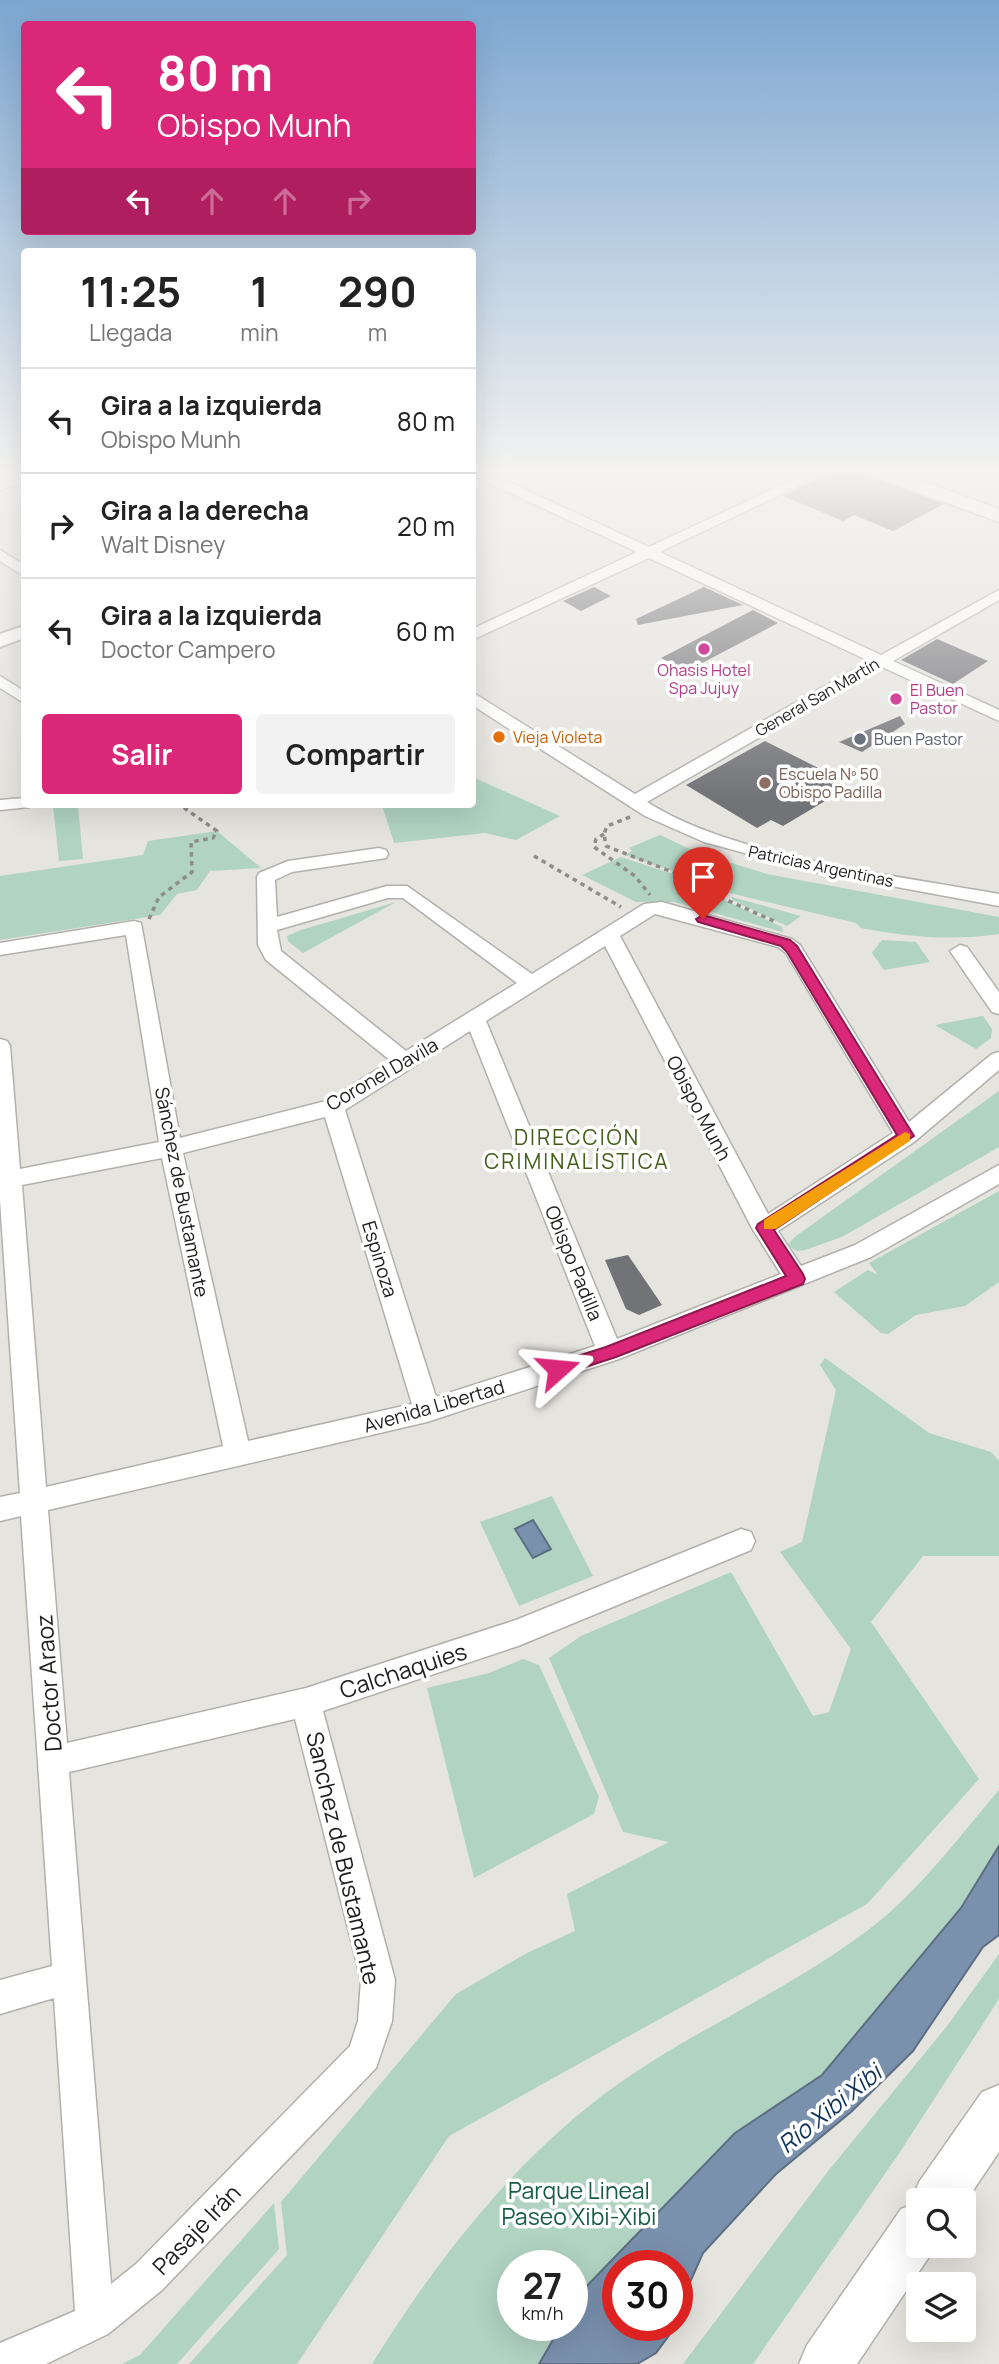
<!DOCTYPE html>
<html lang="es">
<head>
<meta charset="utf-8">
<style>
  :root { --surface:#fff; --page:#f2f2f2; --text:#222; --muted:#767676; --line:#e0e0e0; --accent:#db2777 }
  body { margin:0; font-family:Manrope,sans-serif; background:var(--page); color:var(--text); height:100vh; display:flex; flex-direction:column; font-size:26px; white-space:nowrap }
  * { box-sizing:border-box; margin:0 }
  p { font-size:23px; color:var(--muted) }
  .icon { flex:none; width:38px; height:38px; fill:none; stroke:currentColor; stroke-width:2; stroke-linecap:round; stroke-linejoin:round }
  .map { position:relative; flex:1; overflow:hidden }
  .details { position:absolute; left:21px; top:248px; width:455px; height:560px; display:flex; flex-direction:column; background:var(--surface); border-radius:7px; box-shadow:0 7px 28px #0002 }
  .details>* { flex:none }
  .guide { position:absolute; left:21px; top:21px; width:455px; height:214px; border-radius:7px; box-shadow:0 7px 28px #0002; background:#db2777; color:#fff; overflow:hidden }
  .buttons { position:absolute; left:906px; top:2188px; display:grid; gap:14px }
  .buttons a { display:grid; place-items:center; width:70px; height:70px; border-radius:7px; background:var(--surface); box-shadow:0 7px 28px #0002; font-size:35px }
  .speed { position:absolute; left:497px; top:2250px; display:flex; gap:14px; font-size:35px; font-weight:700; text-align:center }
  .speed>* { display:grid; place-content:center; width:91px; height:91px; border-radius:50%; background:var(--surface); box-shadow:0 7px 28px #0002; line-height:1 }
  .speed small { font-size:18px; font-weight:400 }
  .speed .limit { border:10px solid #d22; background:#fff; color:#111 }
  .pin { position:absolute; display:grid; place-items:center; width:60px; height:60px; color:#fff; margin:-72px -30px; border-radius:50% 50% 50% 0; rotate:-45deg; box-shadow:0 0 7px #0007 }
  .pin .icon { rotate:45deg }
  .me { position:absolute; width:77px; margin:-38px; rotate:72deg; stroke-linejoin:round; filter:drop-shadow(0 0 5px #0008) }
  .turn { display:flex; align-items:center; gap:24px; height:147px; padding:0 21px; font-size:32px }
  .turn .icon { width:91px; height:91px; stroke-width:2.5 }
  .turn b { display:block; font-size:49px; line-height:60px }
  .lanes { display:flex; align-items:center; height:66px; padding:0 21px; background:#0003; justify-content:center; gap:35px; direction:ltr }
  .lanes .off { opacity:.35 }
  .eta { display:flex; justify-content:space-evenly; align-items:center; height:119px; text-align:center }
  .eta b { font-size:42px; font-weight:700; line-height:49px }
  .primary-button { display:flex; gap:14px; margin-top:auto; padding:14px 21px }
  .primary-button a { flex:1; height:80px; border-radius:7px; background:var(--accent); color:#fff; font-size:28px; font-weight:700; line-height:80px; text-align:center }
  .primary-button a+a { background:var(--page); color:var(--text) }
  ul { padding:0; list-style:none }
  li { display:flex; align-items:center; gap:21px; height:105px; padding:0 21px; border-top:2px solid var(--line) }
  li div { flex:1 }
  li b { display:block; font-size:26px }
  li em { font-style:normal }
  .map>svg:first-child { display:block }
  .green { fill:#b0d3c2 }
  .water { fill:#7a91ae; stroke:#5e6e82; stroke-width:2 }
  .building { fill:#727377 }
  .lines { fill:none; stroke-linecap:round; stroke-linejoin:round }
  .service-casing { stroke:#b2b0ab; stroke-width:10 }
  .minor-casing { stroke:#b2b0ab; stroke-width:3 }
  .tertiary-casing { stroke:#b2b0ab; stroke-width:4 }
  .secondary-casing { stroke:#b2b0ab; stroke-width:3 }
  .path { stroke:#8f8d8a; stroke-width:3.5; stroke-dasharray:4.5 4.5; stroke-linecap:butt }
  .service { stroke:#fff; stroke-width:7 }
  .minor { fill:#fff; fill-rule:evenodd }
  .tertiary { fill:#fff; fill-rule:evenodd }
  .secondary { fill:#fff; fill-rule:evenodd }
  .route { fill:#db2777; stroke:#8e194d; stroke-width:2 }
  .slow { fill:#f59e0b }
  .hotel-dot { fill:#d1479c; stroke:#fff; stroke-width:2.5 }
  .food-dot { fill:#e8710a; stroke:#fff; stroke-width:2.5 }
  .worship-dot { fill:#6b7280; stroke:#fff; stroke-width:2.5 }
  .education-dot { fill:#8d6e63; stroke:#fff; stroke-width:2.5 }
  .labels { text-anchor:middle; dominant-baseline:central; stroke-width:7; stroke-linejoin:round; paint-order:stroke }
  .far-hotel-label { font-size:16px; fill:#b23c85; stroke:#fff }
  .far-street-label { font-size:16px; fill:#1e1d1c; stroke:#fff }
  .far-food-label { font-size:16px; fill:#c56008; stroke:#fff; text-anchor:start }
  .far-worship-label { font-size:16px; fill:#5b616d; stroke:#fff; text-anchor:start }
  .far-education-label { font-size:16px; fill:#785e54; stroke:#fff; text-anchor:start }
  .street-label { font-size:19px; fill:#1e1d1c; stroke:#fff }
  .neighbourhood-label { font-size:21px; letter-spacing:2px; fill:#425d18; stroke:#fff }
  .near-street-label { font-size:23px; fill:#1e1d1c; stroke:#fff }
  .near-park-label { font-size:23px; fill:#175d43; stroke:#fff }
  .near-water-label { font-size:24px; font-style:italic; fill:#11335b; stroke:#fff }
</style>
</head>
<body>
<div class="map">
<svg width="999" height="2364" viewBox="0 0 999 2364">
  <rect width="100%" height="100%" fill="#e6e4df"/>
  <!-- green -->
  <g class="green">
    <path d="M475,778L560,816L516,840L485,833L394,843L382,805H472L473,780Z"/>
    <path d="M53,805H78L83,859L59,861Z"/>
    <path d="M217,831L261,868L210,871L197,890L177,894L160,915L0,940V876L143,855L148,841Z"/>
    <path d="M660,835L696,852L767,874L999,917V934C951,941 908,937 861,928L856,923L713,889L699,880L625,855L632,851L629,848Z"/>
    <path d="M621,857L691,880L720,898L782,927L783,932L674,902H636L582,875Z"/>
    <path d="M732,897L801,916L787,926L732,900Z"/>
    <path d="M396,902L303,953L288,941L287,936L301,930Z"/>
    <path d="M882,940L916,942L930,962L884,970L872,953Z"/>
    <path d="M983,1016L992,1029L991,1038L976,1049L935,1025Z"/>
    <path d="M999,1091V1147L842,1237L805,1250L797,1251L790,1247L789,1243L796,1236Z"/>
    <path d="M999,1191V1282L965,1306L916,1315L888,1334L881,1333L834,1292L868,1270L878,1275L869,1263Z"/>
    <path d="M825,1358L929,1433L991,1452L999,1461V1556H923L871,1622L979,1779L867,1904L449,2136L297,2364H189L287,2255L281,2202L456,1994L527,1953L575,1931L567,1894L669,1842L623,1832L549,1658L581,1636L731,1572L813,1716L829,1712L851,1649L780,1552L802,1542L836,1390L820,1365Z"/>
    <path d="M552,1496L593,1576L519,1606L480,1522Z"/>
    <path d="M523,1659L539,1665L599,1797L594,1814L474,1878L427,1688L489,1673Z"/>
    <path d="M999,1790V1846L961,1908L932,1945L822,2075L735,2133L580,2294L572,2306V2266H513V2326H561L539,2364H372C437,2259 517,2156 618,2084C703,2024 801,1985 882,1919C926,1882 962,1833 999,1790Z"/>
    <path d="M999,1954V1999L898,2155L753,2364H683L829,2170L947,2026Z"/>
    <path d="M274,2203L279,2249L177,2364H122L140,2355Z"/>
  </g>
  <!-- water -->
  <g class="water">
    <path d="M533,1520L551,1549L533,1558L515,1529Z"/>
    <path d="M999,1846V1935L983,1947L913,2051L851,2112L776,2174L703,2253L687,2289L677,2324V2266H618V2326H676L656,2353L637,2364H539L561,2326H572V2306L579,2294L735,2133L822,2075L961,1908Z"/>
  </g>
  <!-- building -->
  <g class="building">
    <path d="M837,470L860,472L944,504L893,531L854,515L843,521L783,496Z"/>
    <path d="M594,587L611,596L581,611L563,601Z"/>
    <path d="M704,587L743,605L638,625L636,619Z"/>
    <path d="M753,610L778,623L687,671L661,658Z"/>
    <path d="M937,639L988,661L953,684L901,660Z"/>
    <path d="M900,716L905,724L862,752L839,742Z"/>
    <path d="M765,741L844,781L835,787L842,791L783,826L771,820L757,828L686,785Z"/>
    <path d="M628,1255L662,1305L639,1315L626,1309L605,1260Z"/>
  </g>
  <g class="lines">
    <!-- service casing -->
    <g class="service-casing">
      <path id="service" d="M0,479L19,480"/>
    </g>
    <!-- minor casing -->
    <g class="minor-casing">
      <g id="minor">
        <path d="M472,468H479L649,547L818,468H836L660,552L881,655L999,590V600L893,661L999,710V721L882,667L647,802C735,858 895,875 999,894V906L811,871L704,842L645,816L472,705V692L635,794L869,661L649,558L472,640V629L637,552L472,475Z"/>
        <path d="M24,474V482L0,490V482Z"/>
        <path d="M0,550L24,565V576L0,561Z"/>
        <path d="M0,676L24,691V703L0,688Z"/>
        <path d="M24,798V805L30,807L0,810V800Z"/>
        <path d="M379,848L386,850L388,854L386,858L292,872L275,880L277,917L387,886H407L532,974L644,904L662,902L792,939L800,945L909,1122L992,1054L999,1052V1070L914,1142L778,1231L801,1266L855,1245L999,1165V1184L871,1257L619,1359L427,1422L48,1510L67,1743L306,1688L516,1620L741,1529L751,1532L755,1541L751,1550L518,1646L323,1711L395,1980L392,2021L376,2068L162,2290L108,2334L46,2364H0V2343L75,2311L54,1998L0,2014V1980L52,1966L21,1516L0,1521V1497L20,1493L0,1200V1039L7,1041L10,1046L20,1169L159,1142L126,935L0,955V943L134,921L141,923L180,1138L326,1101L391,1061L266,960L258,945L257,877L259,873L288,861ZM388,898H403L517,983L406,1051L281,951L277,930ZM655,914L778,947L786,953L893,1133L768,1214L620,936ZM605,946L752,1228L781,1274L617,1339L486,1021ZM470,1031L595,1346L436,1397L345,1110ZM325,1117L412,1404L248,1441L183,1153ZM162,1158L223,1446L46,1487L22,1185ZM295,1719L361,1980L358,2021L350,2046L136,2264L111,2284L69,1772Z"/>
        <path d="M960,945L967,947L999,992V1014L992,1012L950,951Z"/>
      </g>
    </g>
    <!-- tertiary casing -->
    <g class="tertiary-casing">
      <path id="tertiary" d="M24,626V638L0,647V634Z"/>
    </g>
    <!-- secondary casing -->
    <g class="secondary-casing">
      <g id="secondary">
        <path d="M861,468H887L999,509V522L863,472Z"/>
        <path d="M999,2085V2152L964,2204V2200H919V2245H937L857,2364H799L807,2345L901,2209L914,2204L912,2200L919,2182L982,2092Z"/>
      </g>
    </g>
    <!-- path -->
    <g class="path">
      <path d="M630,817L607,826L604,834L606,846L698,882L722,898L776,922"/>
      <path d="M604,834L596,839L594,847L635,876L650,895"/>
      <path d="M534,856L621,907"/>
      <path d="M149,919L159,897L192,872L191,842L213,838L217,831L180,805"/>
    </g>
    <!-- service -->
    <use href="#service" class="service"/>
    <!-- minor -->
    <use href="#minor" class="minor"/>
    <!-- tertiary -->
    <use href="#tertiary" class="tertiary"/>
    <!-- secondary -->
    <use href="#secondary" class="secondary"/>
  </g>
  <!-- sky -->
  <linearGradient id="sky" x2="0" y2="1"><stop stop-color="#7ca6d1"/><stop offset="0.59" stop-color="#f4f3f1"/><stop offset="1" stop-color="#f4f3f1" stop-opacity="0"/></linearGradient>
  <rect width="999" height="799" fill="url(#sky)"/>
  <!-- route -->
  <path class="route" d="M703,915L790,940L797,946L914,1136L774,1230L803,1274L805,1279L803,1284L616,1357L558,1376L552,1374L549,1369L552,1364L606,1347L786,1276L756,1228L758,1224L897,1135L787,952L781,946L698,922L696,919Z"/>
  <!-- slow -->
  <path class="slow" d="M905,1132L910,1134V1141L776,1229H764V1220Z"/>
  <!-- markers -->
  <g class="hotel-dot">
    <circle cx="704" cy="649" r="7"/>
    <circle cx="896" cy="699" r="7"/>
  </g>
  <circle class="food-dot" cx="499" cy="737" r="7"/>
  <circle class="worship-dot" cx="860" cy="739" r="7"/>
  <circle class="education-dot" cx="765" cy="783" r="7"/>
  <g class="labels">
    <!-- far-hotel labels -->
    <g class="far-hotel-label">
      <text x="704" y="670">Ohasis Hotel<tspan x="704" dy="18">Spa Jujuy</tspan></text>
      <text x="910" y="690" text-anchor="start">El Buen<tspan x="910" dy="18">Pastor</tspan></text>
    </g>
    <!-- far-street labels -->
    <g class="far-street-label">
      <text transform="translate(817 697) rotate(-30)">General San Martín</text>
      <text transform="translate(821 866) rotate(12)">Patricias Argentinas</text>
    </g>
    <!-- far-food labels -->
    <g class="far-food-label">
      <text x="513" y="737">Vieja Violeta</text>
    </g>
    <!-- far-worship labels -->
    <g class="far-worship-label">
      <text x="874" y="739">Buen Pastor</text>
    </g>
    <!-- far-education labels -->
    <g class="far-education-label">
      <text x="779" y="774">Escuela Nº 50<tspan x="779" dy="18">Obispo Padilla</tspan></text>
    </g>
    <!-- street labels -->
    <g class="street-label">
      <text transform="translate(382 1074) rotate(-30)">Coronel Davila</text>
      <text transform="translate(699 1108) rotate(62)">Obispo Munh</text>
      <text transform="translate(182 1192) rotate(79)">Sánchez de Bustamante</text>
      <text transform="translate(380 1259) rotate(73)">Espinoza</text>
      <text transform="translate(574 1263) rotate(68)">Obispo Padilla</text>
      <text transform="translate(434 1406) rotate(-16)">Avenida Libertad</text>
    </g>
    <!-- neighbourhood labels -->
    <g class="neighbourhood-label">
      <text x="577" y="1137">DIRECCIÓN<tspan x="577" dy="24">CRIMINALÍSTICA</tspan></text>
    </g>
    <!-- near-street labels -->
    <g class="near-street-label">
      <text transform="translate(403 1670) rotate(-18)">Calchaquies</text>
      <text transform="translate(48 1683) rotate(-94)">Doctor Araoz</text>
      <text transform="translate(344 1858) rotate(77)">Sanchez de Bustamante</text>
      <text transform="translate(196 2229) rotate(-46)">Pasaje Irán</text>
    </g>
    <!-- near-park labels -->
    <g class="near-park-label">
      <text x="579" y="2190">Parque Lineal<tspan x="579" dy="26">Paseo Xibi-Xibi</tspan></text>
    </g>
    <!-- near-water labels -->
    <g class="near-water-label">
      <text transform="translate(829 2108) rotate(-39)">Río Xibi Xibi</text>
    </g>
  </g>
</svg>
<div class="buttons">
<a><svg class="icon" aria-label="search" viewBox="0 0 24 24"><circle cx="10" cy="10" r="6"/><path d="M15 15l6 6"/></svg></a>
<a><svg class="icon" aria-label="layers" viewBox="0 0 24 24"><path d="M12 4l9 5-9 5-9-5zM3 14l9 5 9-5"/></svg></a>
</div>
<div class="speed"><div>27<small>km/h</small></div><div class="limit">30</div></div>
<div class="pin" style="left:703px;top:919px;background:#d93025"><svg class="icon" aria-label="arrive" viewBox="0 0 24 24"><path d="M6 21V4h12l-3 4 3 4H6"/></svg></div>
<svg class="me" style="left:558px;top:1369px" viewBox="-20 -20 40 40"><path d="M0-17L14 15 0 8-14 15z" fill="#db2777" stroke="#fff" stroke-width="4"/></svg>
<div class="guide">
<div class="turn"><svg class="icon" aria-label="left" viewBox="0 0 24 24"><path d="M17 20v-9H6M10 6l-5 5 5 5"/></svg><div><b>80 m</b>Obispo Munh</div></div>
<div class="lanes"><svg class="icon" aria-label="left" viewBox="0 0 24 24"><path d="M17 20v-9H6M10 6l-5 5 5 5"/></svg><svg class="icon off" aria-label="ahead" viewBox="0 0 24 24"><path d="M12 20V5M6 11l6-6 6 6"/></svg><svg class="icon off" aria-label="ahead" viewBox="0 0 24 24"><path d="M12 20V5M6 11l6-6 6 6"/></svg><svg class="icon off" aria-label="right" viewBox="0 0 24 24"><path d="M7 20v-9h11M14 6l5 5-5 5"/></svg></div>
</div>
<section class="details">
<div class="eta">
<div><b>11:25</b><p>Llegada</p></div>
<div><b>1</b><p>min</p></div>
<div><b>290</b><p>m</p></div>
</div>
<ul>
<li><svg class="icon" aria-label="left" viewBox="0 0 24 24"><path d="M17 20v-9H6M10 6l-5 5 5 5"/></svg><div><b>Gira a la izquierda</b><p>Obispo Munh</p></div><em>80 m</em></li>
<li><svg class="icon" aria-label="right" viewBox="0 0 24 24"><path d="M7 20v-9h11M14 6l5 5-5 5"/></svg><div><b>Gira a la derecha</b><p>Walt Disney</p></div><em>20 m</em></li>
<li><svg class="icon" aria-label="left" viewBox="0 0 24 24"><path d="M17 20v-9H6M10 6l-5 5 5 5"/></svg><div><b>Gira a la izquierda</b><p>Doctor Campero</p></div><em>60 m</em></li>
</ul>
<div class="primary-button"><a>Salir</a><a>Compartir</a></div>
</section>
</div>
</body>
</html>
